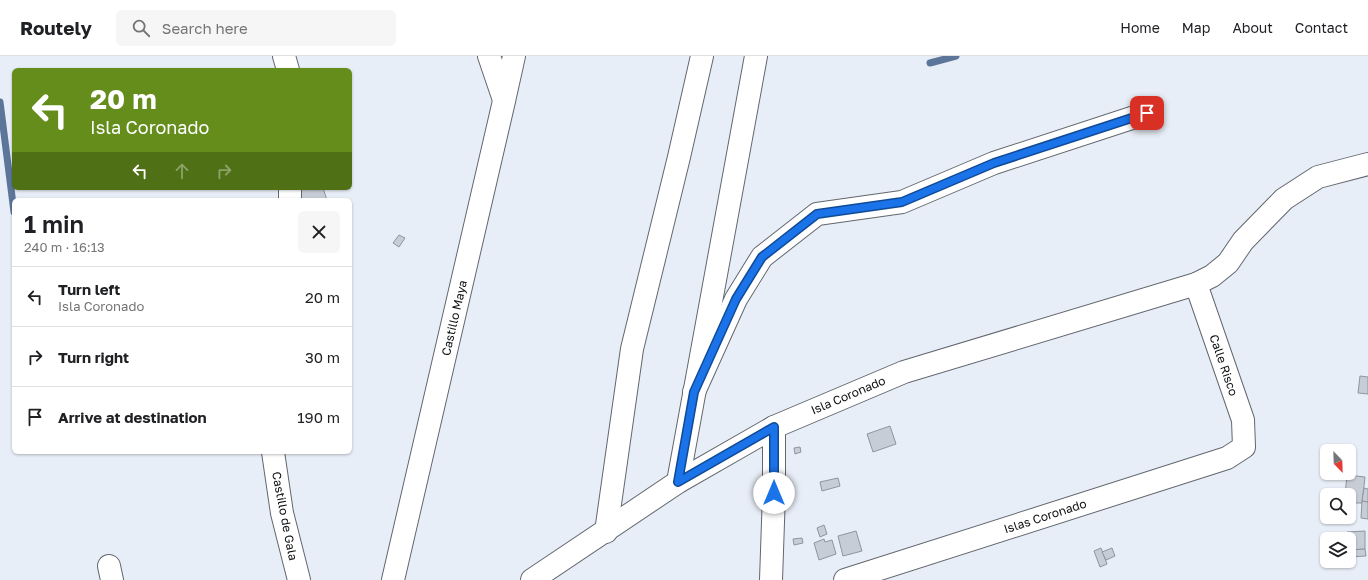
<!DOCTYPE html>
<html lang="en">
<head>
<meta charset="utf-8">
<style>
  :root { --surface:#fff; --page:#f6f6f6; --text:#202124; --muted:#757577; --line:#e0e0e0 }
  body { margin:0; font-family:"Golos Text",sans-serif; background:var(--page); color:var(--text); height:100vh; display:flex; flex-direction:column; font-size:15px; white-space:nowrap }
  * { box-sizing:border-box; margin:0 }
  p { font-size:13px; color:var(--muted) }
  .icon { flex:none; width:22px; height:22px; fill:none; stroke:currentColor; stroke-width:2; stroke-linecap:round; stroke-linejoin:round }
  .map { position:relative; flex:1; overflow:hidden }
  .panel { position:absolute; left:12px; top:142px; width:340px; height:256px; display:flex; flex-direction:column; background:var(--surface); border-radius:6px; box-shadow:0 1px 3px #0004 }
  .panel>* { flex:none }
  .hud { position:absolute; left:12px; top:12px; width:340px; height:122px; border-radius:6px; box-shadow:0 1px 3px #0004; background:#648d1c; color:#fff; overflow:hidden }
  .needle { width:26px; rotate:157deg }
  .buttons { position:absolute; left:1320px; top:388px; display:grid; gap:8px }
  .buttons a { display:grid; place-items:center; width:36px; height:36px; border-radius:6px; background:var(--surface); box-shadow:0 1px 3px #0004; font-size:20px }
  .pin { position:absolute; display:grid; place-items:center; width:34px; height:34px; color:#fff; margin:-17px; border-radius:8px; box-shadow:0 2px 6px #0006 }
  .me { position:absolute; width:44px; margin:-22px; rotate:0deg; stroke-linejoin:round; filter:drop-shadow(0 0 3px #0008) }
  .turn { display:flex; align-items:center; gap:14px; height:84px; padding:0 12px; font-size:18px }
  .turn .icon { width:52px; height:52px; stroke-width:2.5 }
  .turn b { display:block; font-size:28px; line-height:34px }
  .lanes { display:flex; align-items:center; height:38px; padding:0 12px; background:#0003; justify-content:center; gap:20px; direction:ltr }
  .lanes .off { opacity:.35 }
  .round { display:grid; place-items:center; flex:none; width:42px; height:42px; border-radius:6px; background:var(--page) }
  .summary { display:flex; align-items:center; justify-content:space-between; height:68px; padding:0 12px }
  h1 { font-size:24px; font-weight:600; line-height:30px }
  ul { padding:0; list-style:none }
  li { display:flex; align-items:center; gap:12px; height:60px; padding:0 12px; border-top:1px solid var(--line) }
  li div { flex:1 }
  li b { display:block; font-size:15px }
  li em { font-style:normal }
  header { display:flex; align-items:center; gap:24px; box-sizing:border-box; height:56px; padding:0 20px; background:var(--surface); border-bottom:1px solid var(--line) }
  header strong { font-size:19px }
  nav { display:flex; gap:22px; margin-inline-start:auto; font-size:14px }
  .search { width:280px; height:36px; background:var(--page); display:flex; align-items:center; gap:10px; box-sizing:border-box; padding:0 14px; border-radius:6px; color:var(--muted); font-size:15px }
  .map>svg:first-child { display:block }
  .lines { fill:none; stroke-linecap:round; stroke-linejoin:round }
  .stream { stroke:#5c769a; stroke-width:7 }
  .building { fill:#c7cdd6; stroke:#8f959d }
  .minor-casing { stroke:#62676e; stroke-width:24 }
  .minor { stroke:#fff; stroke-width:22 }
  .route-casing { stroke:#114b97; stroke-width:10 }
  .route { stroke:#1a73e8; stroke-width:7 }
  .labels { text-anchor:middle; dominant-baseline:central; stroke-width:3; stroke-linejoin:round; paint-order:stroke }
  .street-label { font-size:12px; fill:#0d0f11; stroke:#fff }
</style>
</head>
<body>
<header>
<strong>Routely</strong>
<div class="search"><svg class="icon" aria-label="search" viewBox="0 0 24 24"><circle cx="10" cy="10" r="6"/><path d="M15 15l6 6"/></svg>Search here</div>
<nav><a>Home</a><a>Map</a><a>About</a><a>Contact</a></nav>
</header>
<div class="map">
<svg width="1368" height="524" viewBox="0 0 1368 524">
  <rect width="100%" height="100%" fill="#e8eef7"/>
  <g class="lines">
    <!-- stream -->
    <g class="stream">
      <path d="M930,7L956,0"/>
      <path d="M0,46L14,156"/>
    </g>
  </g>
  <!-- building -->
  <g class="building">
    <path d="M304,132H323L327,144H300L297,134Z"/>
    <path d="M399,179L405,182L399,191L393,187Z"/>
    <path d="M1360,320L1368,321V338L1358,337Z"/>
    <path d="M890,370L896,388L873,396L867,378Z"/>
    <path d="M800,391L801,396L795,398L794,392Z"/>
    <path d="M1347,419L1365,421L1362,447H1349V439H1345Z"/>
    <path d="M838,422L840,430L822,435L820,426Z"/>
    <path d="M1364,432L1368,433V446L1362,445Z"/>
    <path d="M1362,445L1368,446V463L1361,462Z"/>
    <path d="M824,469L827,478L820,481L817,472Z"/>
    <path d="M856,475L862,495L843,500L838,480Z"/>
    <path d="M1365,475V493L1349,494L1347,476Z"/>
    <path d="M802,482L803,487L794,489L793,483Z"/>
    <path d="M824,483L825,486L832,484L836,498L819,504L814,487Z"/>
    <path d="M1101,492L1107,508L1100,511L1094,495Z"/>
    <path d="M1112,492L1115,500L1106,504L1102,496Z"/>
    <path d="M1365,493L1366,500L1349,501V494Z"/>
  </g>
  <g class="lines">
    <!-- minor casing -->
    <g class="minor-casing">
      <g id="minor">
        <path d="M284,0L288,14"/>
        <path d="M489,0L504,44"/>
        <path d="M290,144V132"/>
        <path d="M694,336L736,243L762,201L817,158L902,146L994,107L1147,57"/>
        <path d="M273,396L282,457L299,524"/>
        <path d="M678,426L756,0"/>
        <path d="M606,476L632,293L679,101L702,0"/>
        <path d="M109,510L112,524"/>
        <path d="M393,524L504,45L514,0"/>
        <path d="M532,524L678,426L774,371L904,316L1196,228L1212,220L1228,207L1243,185L1284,143L1318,121L1368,108"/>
        <path d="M771,524L774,437V371"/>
        <path d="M845,524L1227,402L1244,391L1243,364L1196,228"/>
      </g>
    </g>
    <!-- minor -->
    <use href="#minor" class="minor"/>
  </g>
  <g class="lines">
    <!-- route casing -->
    <g class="route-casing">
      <path id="route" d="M774,437V371L678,426L694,336L736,243L762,201L817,158L902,146L994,107L1147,57"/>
    </g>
    <!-- route -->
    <use href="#route" class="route"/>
  </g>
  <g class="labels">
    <!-- street labels -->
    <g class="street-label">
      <text transform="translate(454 262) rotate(-77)">Castillo Maya</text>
      <text transform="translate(1224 309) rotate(71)">Calle Risco</text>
      <text transform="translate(848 339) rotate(-23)">Isla Coronado</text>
      <text transform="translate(285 460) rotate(79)">Castillo de Gala</text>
      <text transform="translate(1045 460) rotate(-18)">Islas Coronado</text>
    </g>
  </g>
</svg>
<div class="buttons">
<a><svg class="needle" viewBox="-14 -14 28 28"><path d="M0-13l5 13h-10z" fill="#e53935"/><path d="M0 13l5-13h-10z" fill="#757577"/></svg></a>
<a><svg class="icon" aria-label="search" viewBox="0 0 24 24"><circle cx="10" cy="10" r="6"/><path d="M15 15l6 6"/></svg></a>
<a><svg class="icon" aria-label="layers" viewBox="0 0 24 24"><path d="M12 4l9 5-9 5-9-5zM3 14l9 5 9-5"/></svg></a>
</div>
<div class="pin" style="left:1147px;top:57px;background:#d93025"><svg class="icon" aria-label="arrive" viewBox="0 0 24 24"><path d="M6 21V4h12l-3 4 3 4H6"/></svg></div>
<svg class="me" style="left:774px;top:437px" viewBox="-20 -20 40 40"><circle r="19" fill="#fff"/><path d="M0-13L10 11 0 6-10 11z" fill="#1a73e8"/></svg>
<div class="hud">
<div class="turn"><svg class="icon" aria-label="left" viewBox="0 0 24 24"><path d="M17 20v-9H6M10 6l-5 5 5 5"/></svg><div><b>20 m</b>Isla Coronado</div></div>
<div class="lanes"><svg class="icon" aria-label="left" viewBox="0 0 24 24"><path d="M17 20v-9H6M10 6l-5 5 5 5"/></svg><svg class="icon off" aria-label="ahead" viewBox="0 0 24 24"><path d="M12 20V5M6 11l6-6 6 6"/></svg><svg class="icon off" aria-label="right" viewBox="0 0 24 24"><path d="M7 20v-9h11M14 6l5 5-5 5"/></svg></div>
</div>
<section class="panel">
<div class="summary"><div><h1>1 min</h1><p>240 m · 16:13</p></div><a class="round"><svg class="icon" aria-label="close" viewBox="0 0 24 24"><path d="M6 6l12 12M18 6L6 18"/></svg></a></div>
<ul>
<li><svg class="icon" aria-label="left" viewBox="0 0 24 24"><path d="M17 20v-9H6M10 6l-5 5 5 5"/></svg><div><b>Turn left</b><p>Isla Coronado</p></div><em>20 m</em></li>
<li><svg class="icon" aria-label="right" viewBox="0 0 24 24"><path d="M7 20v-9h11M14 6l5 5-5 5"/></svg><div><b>Turn right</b></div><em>30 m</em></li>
<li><svg class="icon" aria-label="arrive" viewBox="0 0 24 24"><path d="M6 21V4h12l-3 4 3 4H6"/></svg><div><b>Arrive at destination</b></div><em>190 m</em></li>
</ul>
</section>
</div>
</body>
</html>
